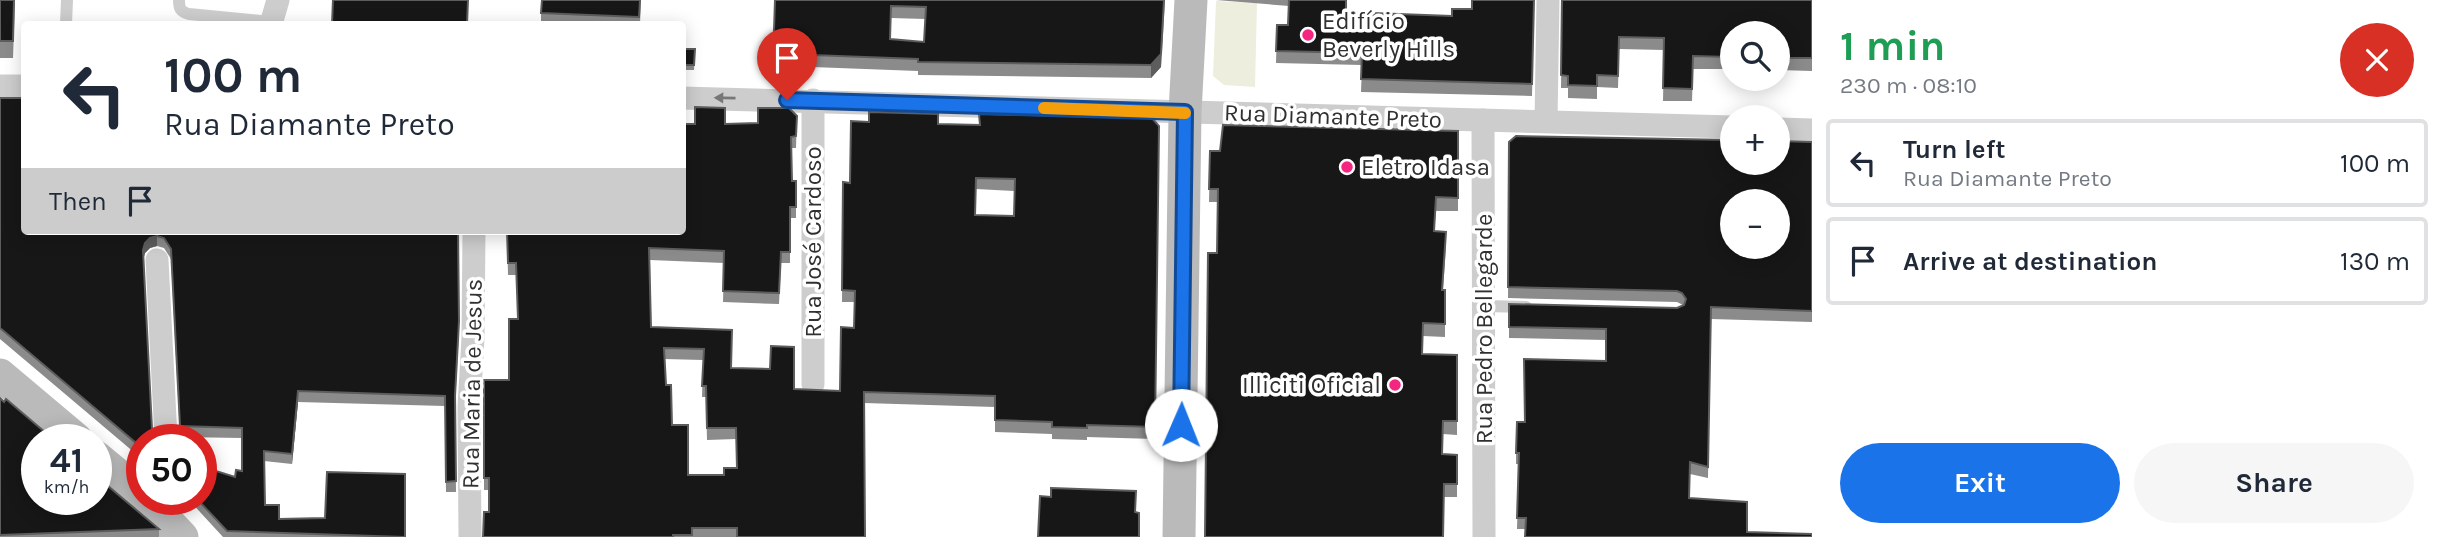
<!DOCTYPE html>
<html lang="en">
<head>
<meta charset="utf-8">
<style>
  :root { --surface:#fff; --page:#f6f6f7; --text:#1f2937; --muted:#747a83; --line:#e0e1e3; --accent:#1a73e8 }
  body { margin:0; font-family:Karla,sans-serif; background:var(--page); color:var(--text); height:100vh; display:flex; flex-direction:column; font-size:26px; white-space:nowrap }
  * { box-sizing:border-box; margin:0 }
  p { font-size:23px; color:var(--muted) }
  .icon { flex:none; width:38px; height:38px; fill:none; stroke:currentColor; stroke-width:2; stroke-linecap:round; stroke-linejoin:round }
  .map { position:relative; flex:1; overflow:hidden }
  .sheet { display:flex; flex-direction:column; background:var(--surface); width:630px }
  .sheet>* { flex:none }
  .banner { position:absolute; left:21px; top:21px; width:665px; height:214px; border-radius:7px; box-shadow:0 4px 18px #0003; background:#fff; color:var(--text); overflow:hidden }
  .buttons { position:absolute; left:1720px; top:21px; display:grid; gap:14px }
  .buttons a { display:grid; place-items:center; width:70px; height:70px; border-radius:50%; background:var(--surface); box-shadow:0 4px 18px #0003; font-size:35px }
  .speed { position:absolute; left:21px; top:424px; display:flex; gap:14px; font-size:35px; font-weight:700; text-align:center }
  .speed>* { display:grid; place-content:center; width:91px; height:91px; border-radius:50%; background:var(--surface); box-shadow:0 4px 18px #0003; line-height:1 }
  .speed small { font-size:18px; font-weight:400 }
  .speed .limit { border:10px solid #d22; background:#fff; color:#111 }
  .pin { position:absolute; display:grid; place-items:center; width:60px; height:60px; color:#fff; margin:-72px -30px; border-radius:50% 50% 50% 0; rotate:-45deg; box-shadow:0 0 7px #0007 }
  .pin .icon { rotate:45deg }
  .me { position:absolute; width:77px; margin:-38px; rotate:1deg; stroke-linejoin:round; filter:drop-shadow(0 0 5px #0008) }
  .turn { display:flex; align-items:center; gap:24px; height:147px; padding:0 28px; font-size:32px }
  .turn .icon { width:91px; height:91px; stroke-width:2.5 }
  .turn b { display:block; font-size:49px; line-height:60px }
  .then { display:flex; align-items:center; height:66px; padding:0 28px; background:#0003; gap:14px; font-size:26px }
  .round { display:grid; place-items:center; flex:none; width:74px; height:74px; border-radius:37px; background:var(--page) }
  .head { display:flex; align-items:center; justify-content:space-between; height:119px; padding:0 28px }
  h1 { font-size:42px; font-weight:700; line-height:52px; color:#1e9e55 }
  .action { display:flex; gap:14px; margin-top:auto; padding:14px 28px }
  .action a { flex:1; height:80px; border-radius:42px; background:var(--accent); color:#fff; font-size:28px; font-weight:700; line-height:80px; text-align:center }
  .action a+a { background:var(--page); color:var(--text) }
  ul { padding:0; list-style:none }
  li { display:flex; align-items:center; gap:21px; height:88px; margin:0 14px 10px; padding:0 14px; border:4px solid var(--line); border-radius:7px }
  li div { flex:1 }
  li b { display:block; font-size:26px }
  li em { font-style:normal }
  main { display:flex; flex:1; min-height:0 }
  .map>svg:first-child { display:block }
  .green { fill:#edeedd }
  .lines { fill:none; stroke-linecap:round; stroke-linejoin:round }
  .lane { stroke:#cdcdcd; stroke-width:12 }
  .street { stroke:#cdcdcd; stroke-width:23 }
  .secondary { stroke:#bababa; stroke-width:33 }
  .wall { fill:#8b8b8b; fill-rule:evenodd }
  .shaded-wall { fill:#5d5d5d }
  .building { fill:#171717; stroke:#5d5d5d; stroke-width:2; fill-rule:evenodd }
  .oneway { fill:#777 }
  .route-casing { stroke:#114b97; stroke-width:18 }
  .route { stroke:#1a73e8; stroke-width:12 }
  .slow { stroke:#f59e0b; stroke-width:12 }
  .poi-dot { fill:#f42681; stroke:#fff; stroke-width:2.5 }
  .labels { text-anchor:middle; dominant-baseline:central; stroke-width:7; stroke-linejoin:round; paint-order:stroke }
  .poi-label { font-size:24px; fill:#303030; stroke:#fff; text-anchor:start }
  .street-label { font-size:24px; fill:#303030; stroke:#fff }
</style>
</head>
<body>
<main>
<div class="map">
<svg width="1812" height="537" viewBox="0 0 1812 537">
  <rect width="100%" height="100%" fill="#fff"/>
  <!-- green -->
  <path class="green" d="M1216,1L1257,3L1255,87L1224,85L1213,76Z"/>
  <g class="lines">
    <!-- lane -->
    <g class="lane">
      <path d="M179,0C179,9 181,12 189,14L271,22"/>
      <path d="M66,24L67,0"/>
      <path d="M1485,306L1526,307"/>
    </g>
    <!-- street -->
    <g class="street">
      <path d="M271,24L278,0"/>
      <path d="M0,86H24"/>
      <path d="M682,98L1732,127"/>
      <path d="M813,100V384"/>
      <path d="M1483,120L1484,537"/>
      <path d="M1546,121L1548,0"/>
      <path d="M1778,129L1812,130"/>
      <path d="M157,260L166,439"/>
      <path d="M470,537L469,407L473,338L474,231"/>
    </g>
    <!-- secondary -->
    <g class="secondary">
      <path d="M0,375L76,439"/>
      <path d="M96,457L142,495"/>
      <path d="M146,499L182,537"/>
      <path d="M1179,537L1185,112L1191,0"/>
    </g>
  </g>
  <!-- wall -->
  <g class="wall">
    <path d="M0,0H15L13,58H0Z"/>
    <path d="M541,0H641L640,24H541Z"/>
    <path d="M775,0H1165L1161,67L1151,78L918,75V71L812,67V72L773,71ZM891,18L925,19L924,42L890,39Z"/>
    <path d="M1216,0H1346V12L1452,16L1472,9L1534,0L1532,96L1361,92L1362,65L1276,63L1277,25H1288L1289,6Z"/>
    <path d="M1562,0H1812V71L1778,70V33H1732V69H1693L1692,101H1663L1664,50L1619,49L1618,88L1597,87V99L1568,98V88H1561Z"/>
    <path d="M682,49H695L694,70H682Z"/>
    <path d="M0,98L24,231H458L459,332L455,405L456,492H446L445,406L298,402L292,464L264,461L265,505L279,519L405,537H223L189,500V499H201L242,471V438L180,437L171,259L164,248L157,246L150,248L145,253L143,259L142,459L0,339Z"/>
    <path d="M797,116L796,148H791L792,181H796V218H790V263H781L779,304L723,302L724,263L650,260L651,327L732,330L731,368L794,389L840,391L854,328L855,302H842L843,182L850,183L938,124L979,125L1159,126L1155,439L1087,437V440L1052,439V434L995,432V407L864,403L865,537H483L489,512V490H484V380H509L518,319L516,275H508L507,231L725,124L758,123ZM976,189L1014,191V216L975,215ZM664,359L703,360L702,397H706L707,440L736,439V468L724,475H688L672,425L666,385Z"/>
    <path d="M1458,131V211H1436L1434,231L1446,245L1443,290H1445V337L1423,336V354L1457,355V435L1443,434L1442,454L1457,455V497H1444L1443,529L1217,253L1218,202H1209L1210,151H1220Z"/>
    <path d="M1509,142H1812V322L1711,319L1708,478L1690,474L1526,529H1517L1519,464H1516V453L1606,361V340L1509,338V304L1677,308L1683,305L1677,302L1508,298Z"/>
    <path d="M0,398L159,529V537H0Z"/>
  </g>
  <!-- shaded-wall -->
  <g class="shaded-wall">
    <path d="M1164,0L1161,67L1151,78V65Z"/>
    <path d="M157,236V246L150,248L145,253L143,261V250L145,243L150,238Z"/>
    <path d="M298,391V402L292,464V454Z"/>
  </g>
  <!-- building -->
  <g class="building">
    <path d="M0,0H14L13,41H0Z"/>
    <path d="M333,0H468L467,24H332Z"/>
    <path d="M542,0H640L639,17L541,13Z"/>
    <path d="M775,0H1164L1161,54L1151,65L918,62V59L812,55V59H773ZM891,6L926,7L924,42L890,39Z"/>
    <path d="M1289,0H1346V12L1452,16V9H1472V0H1534L1532,84L1361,79L1362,53L1276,51L1277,25H1288Z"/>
    <path d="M1562,0H1812V58H1778V33H1732V57L1693,56L1692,89L1663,88L1664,38L1619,37L1618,76L1597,75V86L1568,85V76L1561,75Z"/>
    <path d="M682,49H695L694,65H682Z"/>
    <path d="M0,98H22V114L24,113V231H458L459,321L455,396L456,481L446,482L445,396L298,391L292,454L264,451L265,505H279V519L325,518L327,472L405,474V537L227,531L197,499H201V479L213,470L235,477L236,470L242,471V428L180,426L171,249L164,238L157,236L150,238L145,243L143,250L152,429L157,439H142V448L0,328Z"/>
    <path d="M695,107L725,108V124L758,123V108H789L797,116L796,136L791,137L792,181H796V207H790V252H781L779,293L723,291L724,251L649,248L651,327L732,330L731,368L770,369L771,346L794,347V389L840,391L841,327L854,328L855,291L842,290L843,182L850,183L851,121L869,122V112L938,114V124L980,125L979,114L1152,118L1159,126L1155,427L1087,425V428L1052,427V422L995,420V396L864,392L865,537H737V528H692V535H673V537H483L484,512H489V478H484V380H509V319H518L516,263H508L507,231H682V124H695ZM976,178L1015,179L1014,216L975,215ZM664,348L704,349L702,386H706L707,428H736L737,468H724V475H688V425H672L671,385H666Z"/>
    <path d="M1223,125L1458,131V198L1436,197L1434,231L1446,232L1442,290H1445V324L1423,323L1422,354L1457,355V421H1443L1442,454L1457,455V484H1444L1443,537H1205L1208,253H1217L1218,189H1209L1210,151H1220Z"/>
    <path d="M1516,136L1732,140V163H1778V141L1812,142V311L1711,307L1708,467L1690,462L1689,498L1747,502V532L1812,534V537H1525L1526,518H1517L1519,453H1516L1517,422H1525L1524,359L1606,361V329L1509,327V304L1677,308L1684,305L1686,299L1682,293L1677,291L1508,287L1509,142ZM1732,201H1778V247H1732Z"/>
    <path d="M0,398L4,402L6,399L53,439H37V499H96V476L159,529L0,535Z"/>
    <path d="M1051,488L1136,491L1135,512L1139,513V537H1038L1040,496L1051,497Z"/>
  </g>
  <!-- one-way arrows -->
  <defs><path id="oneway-solid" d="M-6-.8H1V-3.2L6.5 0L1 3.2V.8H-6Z" transform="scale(1.75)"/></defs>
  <use class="oneway" href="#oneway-solid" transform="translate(725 98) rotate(-179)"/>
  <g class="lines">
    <!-- route casing -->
    <g class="route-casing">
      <path id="route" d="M787,100L1185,112L1181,425"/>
    </g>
    <!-- route -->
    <use href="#route" class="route"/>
    <!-- slow -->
    <path class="slow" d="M1044,108L1185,113"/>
  </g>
  <!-- markers -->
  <g class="poi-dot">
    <circle cx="1308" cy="35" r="7"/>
    <circle cx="1347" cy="167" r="7"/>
    <circle cx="1395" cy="385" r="7"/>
  </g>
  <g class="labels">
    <!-- poi labels -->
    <g class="poi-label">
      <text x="1322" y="21">Edifício<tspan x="1322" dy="28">Beverly Hills</tspan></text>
      <text x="1361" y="167">Eletro Idasa</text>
      <text x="1381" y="385" text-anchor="end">Illiciti Oficial</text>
    </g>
    <!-- street labels -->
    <g class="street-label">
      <text transform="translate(1333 116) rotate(2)">Rua Diamante Preto</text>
      <text transform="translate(813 242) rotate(-90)">Rua José Cardoso</text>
      <text transform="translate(1484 329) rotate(-90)">Rua Pedro Bellegarde</text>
      <text transform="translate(472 384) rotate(-89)">Rua Maria de Jesus</text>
    </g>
  </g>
</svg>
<div class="buttons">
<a><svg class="icon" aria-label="search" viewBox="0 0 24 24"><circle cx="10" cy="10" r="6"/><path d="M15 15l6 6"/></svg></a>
<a>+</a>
<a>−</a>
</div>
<div class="speed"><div>41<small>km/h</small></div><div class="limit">50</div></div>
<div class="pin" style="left:787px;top:100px;background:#d93025"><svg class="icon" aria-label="arrive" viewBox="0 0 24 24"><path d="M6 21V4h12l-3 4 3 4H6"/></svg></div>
<svg class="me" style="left:1181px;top:425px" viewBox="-20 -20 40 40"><circle r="19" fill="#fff"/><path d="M0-13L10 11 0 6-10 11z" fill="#1a73e8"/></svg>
<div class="banner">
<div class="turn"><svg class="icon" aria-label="left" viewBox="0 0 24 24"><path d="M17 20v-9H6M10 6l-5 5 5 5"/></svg><div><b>100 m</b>Rua Diamante Preto</div></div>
<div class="then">Then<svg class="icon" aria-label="arrive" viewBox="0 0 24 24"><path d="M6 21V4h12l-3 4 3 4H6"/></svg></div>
</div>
</div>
<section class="sheet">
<div class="head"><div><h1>1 min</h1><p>230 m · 08:10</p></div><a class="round" style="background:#d93025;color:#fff"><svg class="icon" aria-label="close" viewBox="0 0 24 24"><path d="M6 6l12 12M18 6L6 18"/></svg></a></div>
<ul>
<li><svg class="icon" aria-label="left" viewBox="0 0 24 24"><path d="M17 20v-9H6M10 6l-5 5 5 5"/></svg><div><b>Turn left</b><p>Rua Diamante Preto</p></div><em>100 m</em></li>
<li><svg class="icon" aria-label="arrive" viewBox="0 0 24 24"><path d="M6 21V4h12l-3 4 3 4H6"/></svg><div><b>Arrive at destination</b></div><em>130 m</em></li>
</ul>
<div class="action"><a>Exit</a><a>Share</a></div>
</section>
</main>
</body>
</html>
